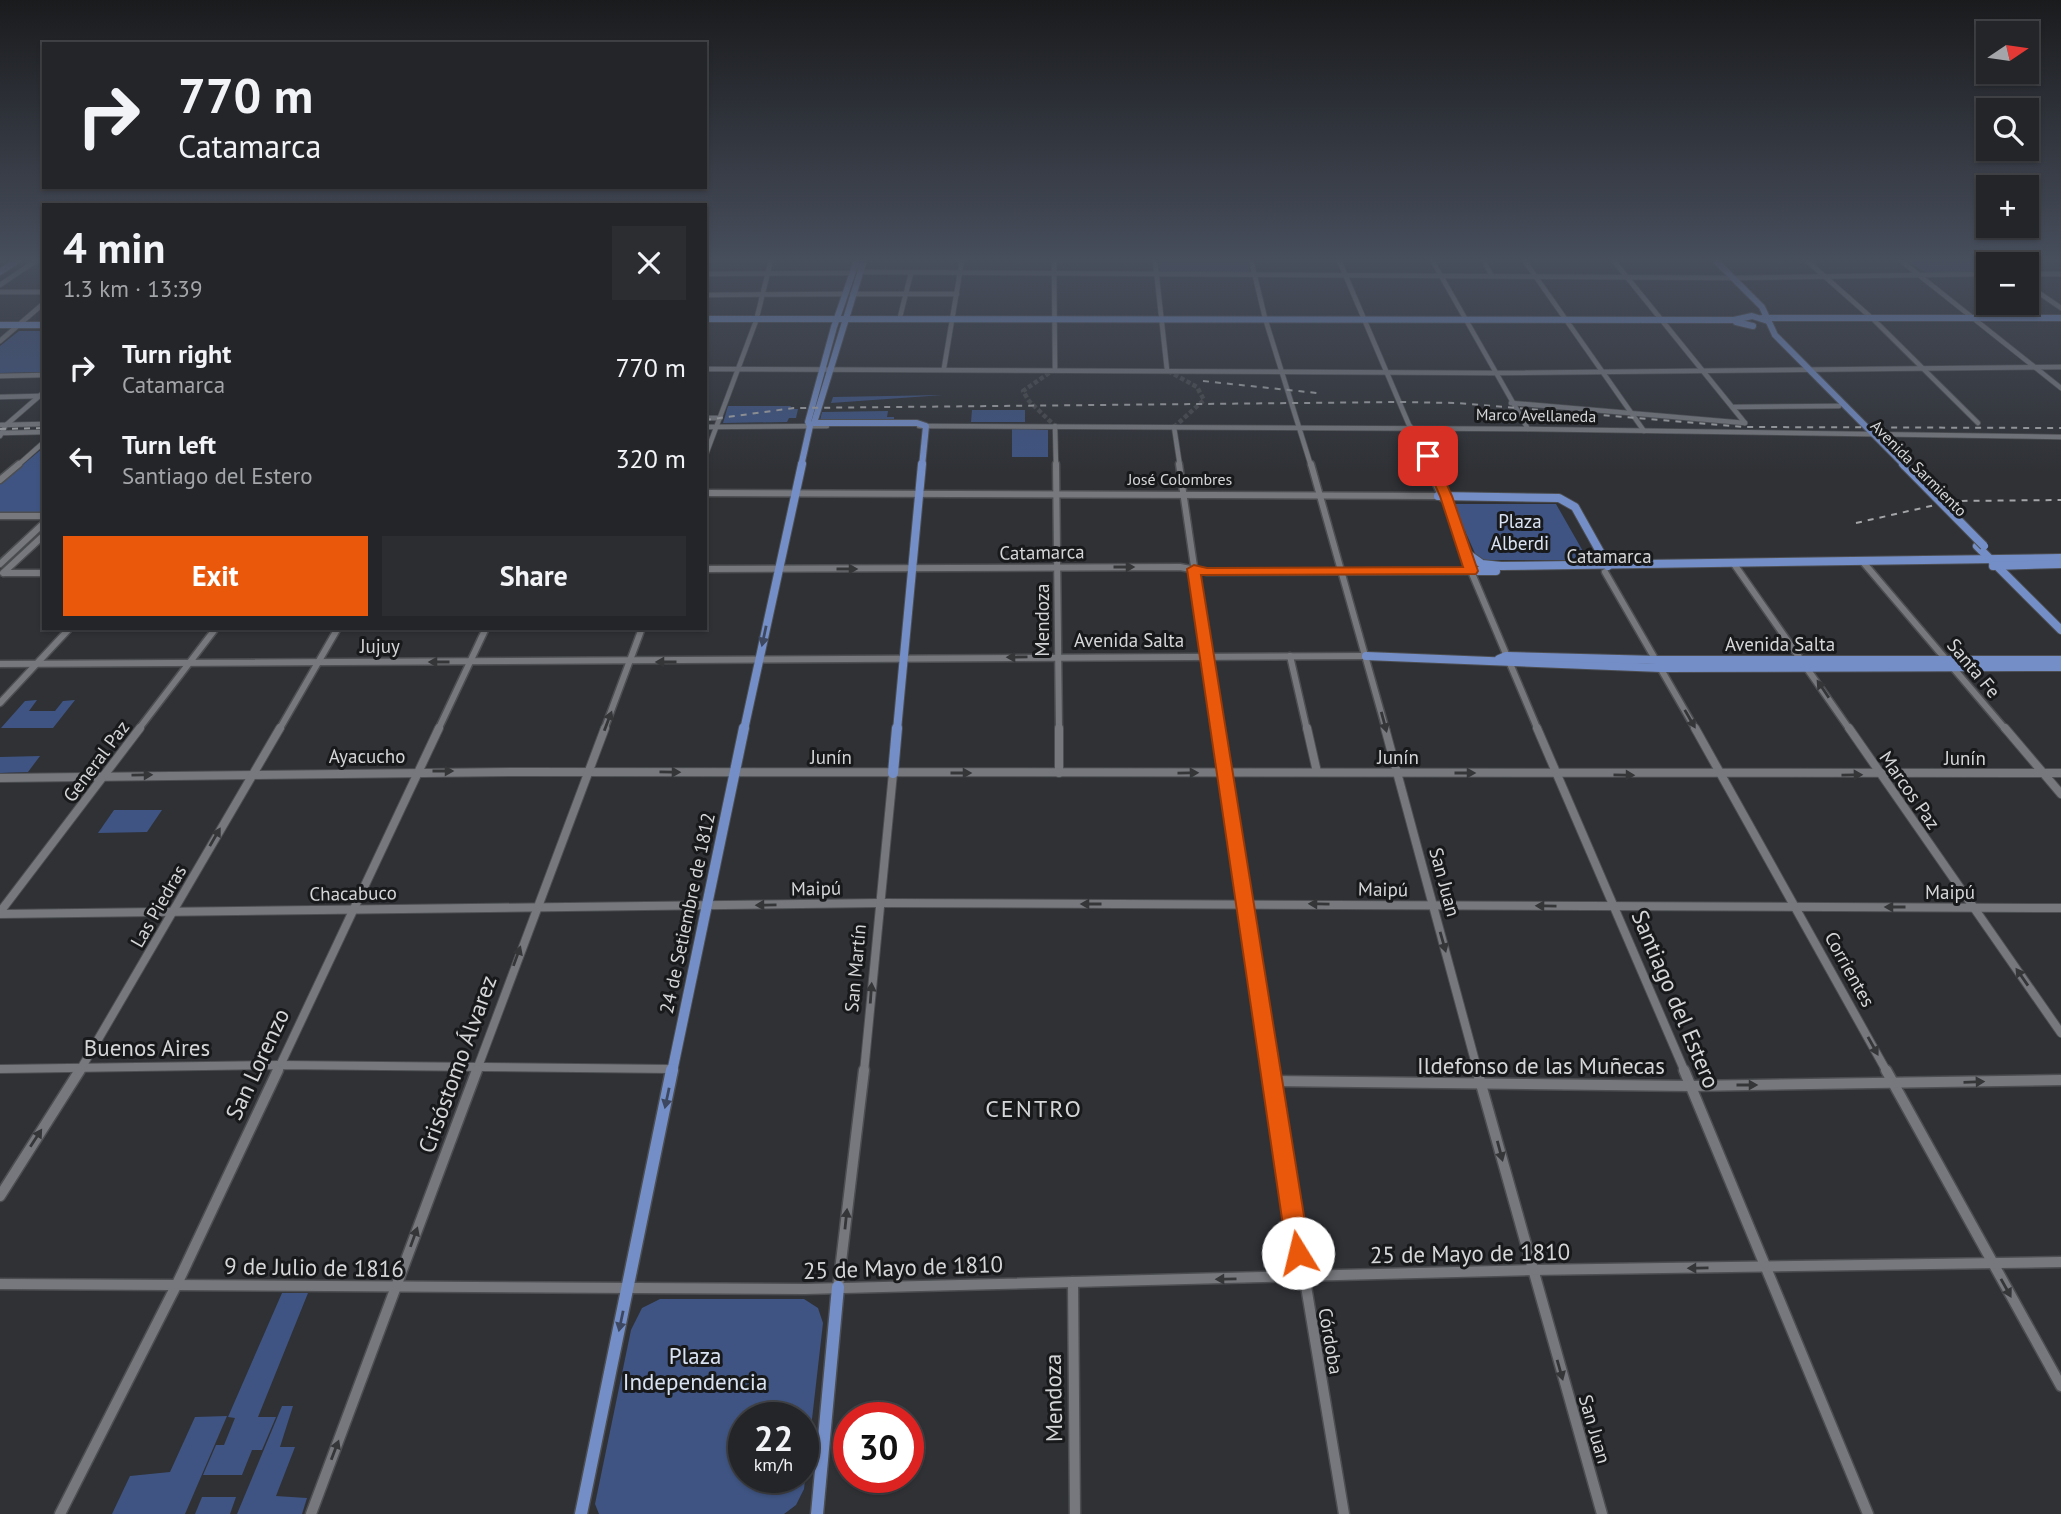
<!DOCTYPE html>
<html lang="en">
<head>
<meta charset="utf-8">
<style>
  :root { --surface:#232528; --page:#2b2d30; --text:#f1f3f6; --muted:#a3a5a8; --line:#404245; --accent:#ea580c }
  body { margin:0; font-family:"PT Sans",sans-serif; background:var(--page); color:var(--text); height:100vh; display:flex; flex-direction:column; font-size:26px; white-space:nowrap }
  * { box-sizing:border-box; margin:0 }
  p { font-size:23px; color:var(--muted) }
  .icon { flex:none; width:38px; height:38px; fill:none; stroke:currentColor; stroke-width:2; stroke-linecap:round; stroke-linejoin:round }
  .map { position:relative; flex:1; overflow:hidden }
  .drawer { position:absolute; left:42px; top:203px; width:665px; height:427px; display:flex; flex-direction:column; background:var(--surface); border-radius:0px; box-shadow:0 2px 5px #0004,0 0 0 2px var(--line) }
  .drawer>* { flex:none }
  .guide { position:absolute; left:42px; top:42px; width:665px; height:147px; border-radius:0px; box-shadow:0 2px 5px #0004,0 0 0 2px var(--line); background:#232528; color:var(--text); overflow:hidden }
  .needle { width:46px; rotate:77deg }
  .controls { position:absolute; left:1976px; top:21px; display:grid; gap:14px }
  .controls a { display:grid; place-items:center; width:63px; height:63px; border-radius:0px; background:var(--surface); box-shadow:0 2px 5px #0004,0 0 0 2px var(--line); font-size:35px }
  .speed { position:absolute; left:728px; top:1402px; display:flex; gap:14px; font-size:35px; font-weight:700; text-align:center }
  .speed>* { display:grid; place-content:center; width:91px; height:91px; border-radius:50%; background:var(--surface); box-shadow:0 2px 5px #0004,0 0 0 2px var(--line); line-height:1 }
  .speed small { font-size:18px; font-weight:400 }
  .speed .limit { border:10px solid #d22; background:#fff; color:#111 }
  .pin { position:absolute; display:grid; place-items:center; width:60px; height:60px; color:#fff; margin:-30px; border-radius:14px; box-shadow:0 4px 10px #0006 }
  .me { position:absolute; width:77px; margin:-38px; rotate:351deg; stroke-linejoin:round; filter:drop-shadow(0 0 5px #0008) }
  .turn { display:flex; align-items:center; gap:24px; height:147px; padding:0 21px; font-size:32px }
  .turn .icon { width:91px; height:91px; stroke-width:2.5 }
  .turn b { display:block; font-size:49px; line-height:60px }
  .round { display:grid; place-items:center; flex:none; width:74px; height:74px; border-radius:0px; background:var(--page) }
  .headline { display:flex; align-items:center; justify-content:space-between; height:119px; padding:0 21px }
  h1 { font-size:42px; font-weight:600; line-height:52px }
  .button { display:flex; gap:14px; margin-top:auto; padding:14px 21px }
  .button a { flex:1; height:80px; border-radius:0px; background:var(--accent); color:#fff; font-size:28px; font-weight:600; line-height:80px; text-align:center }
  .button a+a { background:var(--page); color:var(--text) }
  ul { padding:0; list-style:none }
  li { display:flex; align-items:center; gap:21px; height:91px; padding:0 21px }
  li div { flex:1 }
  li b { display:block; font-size:26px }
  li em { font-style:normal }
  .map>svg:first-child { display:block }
  .green { fill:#3f5482; fill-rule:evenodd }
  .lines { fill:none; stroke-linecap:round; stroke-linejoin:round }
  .minor-tunnel { stroke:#484a4d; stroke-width:4.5; stroke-dasharray:4.5 2.5; stroke-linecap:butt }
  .minor-far3-casing { stroke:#4c4e51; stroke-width:6 }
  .minor-far2-casing { stroke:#4c4e51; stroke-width:9 }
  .minor-far1-casing { stroke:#4c4e51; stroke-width:10 }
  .minor-casing { stroke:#4c4e51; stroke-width:13 }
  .major-far3-casing { stroke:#4c4e51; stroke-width:8 }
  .major-far2-casing { stroke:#4c4e51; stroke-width:10 }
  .major-far1-casing { stroke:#4c4e51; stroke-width:12 }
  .major-casing { stroke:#4c4e51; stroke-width:15 }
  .minor-far3 { stroke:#76787d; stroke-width:4.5 }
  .minor-far2 { stroke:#76787d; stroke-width:6 }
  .minor-far1 { stroke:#76787d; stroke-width:8 }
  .minor { stroke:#76787d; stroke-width:10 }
  .major-far3 { stroke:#748ec7; stroke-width:6 }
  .major-far2 { stroke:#748ec7; stroke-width:8 }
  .major-far1 { stroke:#748ec7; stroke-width:10 }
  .major { stroke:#748ec7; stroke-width:12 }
  .rail { stroke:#a3a5a7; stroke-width:2; stroke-dasharray:6 6; stroke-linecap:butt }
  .major-bridge-casing { stroke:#4c4e51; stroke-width:10; stroke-linecap:butt }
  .major-bridge { stroke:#748ec7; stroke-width:8 }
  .oneway { fill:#343638 }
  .oneway2 { fill:#3d4860 }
  .route { fill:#ea580c; stroke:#983908; stroke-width:2 }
  .labels { text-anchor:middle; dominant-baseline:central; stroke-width:6; stroke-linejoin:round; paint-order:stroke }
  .far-street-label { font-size:16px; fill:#d5d6d8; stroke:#18191b }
  .park-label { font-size:19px; fill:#dae3f3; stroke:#18191b }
  .street-label { font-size:19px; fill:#d5d6d8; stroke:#18191b }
  .near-street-label { font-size:23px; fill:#d5d6d8; stroke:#18191b }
  .near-park-label { font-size:23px; fill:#dae3f3; stroke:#18191b }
  .near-neighbourhood-label { font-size:24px; letter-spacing:2px; fill:#d5d6d8; stroke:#18191b }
</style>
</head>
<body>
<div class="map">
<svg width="2061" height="1514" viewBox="0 0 2061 1514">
  <rect width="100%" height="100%" fill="#2f3135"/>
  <!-- green -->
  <g class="green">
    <path d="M1159,260H1247L1250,272L1164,273L1160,271Z"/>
    <path d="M1905,260H1990L1995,264H1988V271L1925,272Z"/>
    <path d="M19,331H44V372L0,373V346Z"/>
    <path d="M943,395L831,403L833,397Z"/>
    <path d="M728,406H791L790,409H798L796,418H789L787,422L723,423Z"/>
    <path d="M972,410H1025V422H971Z"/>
    <path d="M888,411L887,417H894V420H820L822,412Z"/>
    <path d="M1012,428L1048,430V457H1012Z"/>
    <path d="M44,447V513H0V484Z"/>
    <path d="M1453,504H1556L1588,560H1478Z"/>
    <path d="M37,700L29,711H55L63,701L75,700L53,728H1L25,701Z"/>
    <path d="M40,756L28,772L0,773V757Z"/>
    <path d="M114,810H162L147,832L98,833Z"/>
    <path d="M282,1293H308L258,1417H276L262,1450H252L242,1475H203L216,1445H224L235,1418L228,1417Z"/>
    <path d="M660,1299H804L818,1308L823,1323L804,1489L796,1505L784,1514H599L595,1504L631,1330L642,1308ZM744,1418H803V1477H744Z"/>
    <path d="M282,1406H293L280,1447H295L276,1496L307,1498L302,1514H237Z"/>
    <path d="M227,1416L185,1514H112L130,1476L170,1472L195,1417Z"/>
    <path d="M202,1497H236L230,1514H195Z"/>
  </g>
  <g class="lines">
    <!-- minor-tunnel -->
    <g class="minor-tunnel">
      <path d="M1055,369L1023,391L1029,401L1055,426"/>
      <path d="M1168,371L1197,387L1204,400L1174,427"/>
    </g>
    <!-- minor-far3 casing -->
    <g class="minor-far3-casing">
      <g id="minor-far3">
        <path d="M1054,260L1055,369"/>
        <path d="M1155,260L1167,370"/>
        <path d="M1251,260L1265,318L1311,466"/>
        <path d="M1339,260L1409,425L1419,436L1432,466"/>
        <path d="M1432,260L1528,429"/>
        <path d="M1483,260L1492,276"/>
        <path d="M1524,260L1644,431"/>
        <path d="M1613,260L1745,423"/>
        <path d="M1806,260L1874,320L1978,423"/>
        <path d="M1900,260L2061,388"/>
        <path d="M1993,260L1998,264"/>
        <path d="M860,272L1733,278L1988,274"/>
        <path d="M705,274L853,273"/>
        <path d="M2026,274H2061"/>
        <path d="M2026,284L2061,308"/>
        <path d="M0,285L37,260"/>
        <path d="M0,292H44"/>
        <path d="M852,294H957"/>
        <path d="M705,295L846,294"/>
        <path d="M900,317L911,273"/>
        <path d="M0,341L44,303"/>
        <path d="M944,368L962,260"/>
        <path d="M705,369L1494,373L2061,367"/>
        <path d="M0,376L44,375"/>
        <path d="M0,397L39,396"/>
        <path d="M1511,403L1745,423"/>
        <path d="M1734,407L1839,406"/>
        <path d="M705,418H720"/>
        <path d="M0,425L44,424"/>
        <path d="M919,426L1528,429L2061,437"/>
        <path d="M1055,426L1056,466"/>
        <path d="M705,427L827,426"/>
        <path d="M1174,427L1180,466"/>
        <path d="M1412,429L1428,466"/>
        <path d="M1,433L44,432"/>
        <path d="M0,436L6,425L44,392"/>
        <path d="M705,457L756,321L771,260"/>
        <path d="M17,466L44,442"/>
      </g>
    </g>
    <!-- minor-far2 casing -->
    <g class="minor-far2-casing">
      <g id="minor-far2">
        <path d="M1056,464L1059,730"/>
        <path d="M1179,464L1218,730"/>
        <path d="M1311,464L1386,730"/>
        <path d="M1427,464L1442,498"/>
        <path d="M1432,464L1446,496L1471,571L1538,730"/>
        <path d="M0,480L19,464"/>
        <path d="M705,493L1438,496"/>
        <path d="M0,516H44"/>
        <path d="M1863,562L2006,730"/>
        <path d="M0,564L44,523"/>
        <path d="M1734,564L1850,730"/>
        <path d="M705,569L1180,567L1207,572L1471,571"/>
        <path d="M1605,572L1696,730"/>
        <path d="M3,573L44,535"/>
        <path d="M4,573H44"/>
        <path d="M1290,656L1307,730"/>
        <path d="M0,664L1366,656"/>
        <path d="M0,703L70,628"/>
        <path d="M138,730L216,628"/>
        <path d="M279,730L338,628"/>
        <path d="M438,730L486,628"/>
        <path d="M604,730L642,628"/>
      </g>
    </g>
    <!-- minor-far1 casing -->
    <g class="minor-far1-casing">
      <g id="minor-far1">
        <path d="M1059,728V773"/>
        <path d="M1218,728L1270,1072"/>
        <path d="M1307,728L1317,772"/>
        <path d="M1385,728L1478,1072"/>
        <path d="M1537,728L1685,1072"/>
        <path d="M1695,728L1887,1072"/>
        <path d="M1849,728L2061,1033"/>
        <path d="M2005,728L2061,794"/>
        <path d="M0,778L515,772L2061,773"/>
        <path d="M0,912L140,728"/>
        <path d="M0,914L880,903L2061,908"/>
        <path d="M0,1069L280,1065L672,1069"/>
        <path d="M79,1072L280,728"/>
        <path d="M277,1072L439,728"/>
        <path d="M476,1072L605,728"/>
        <path d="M864,1072L893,773"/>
      </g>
    </g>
    <!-- minor casing -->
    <g class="minor-casing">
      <g id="minor">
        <path d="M1270,1070L1344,1514"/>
        <path d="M1477,1070L1602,1514"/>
        <path d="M1684,1070L1868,1514"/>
        <path d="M1886,1070L2061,1386"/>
        <path d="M1272,1081L1691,1086L2061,1080"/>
        <path d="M0,1196L80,1070"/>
        <path d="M1073,1282L1075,1514"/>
        <path d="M0,1284L805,1289L1531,1270L2061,1262"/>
        <path d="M838,1287L864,1070"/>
        <path d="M60,1514L177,1284L278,1070"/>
        <path d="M311,1514L477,1070"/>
      </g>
    </g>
    <!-- major-far3 casing -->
    <g class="major-far3-casing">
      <g id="major-far3">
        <path d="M1715,260L1762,307L1775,335L1905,466"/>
        <path d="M0,272L18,260"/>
        <path d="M1762,318H2061"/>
        <path d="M705,319L1734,320L1752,316L1768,321"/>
        <path d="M1736,322L1753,326"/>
        <path d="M0,325H44"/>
        <path d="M814,423H917L926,426L922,466"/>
        <path d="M814,423L864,260"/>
        <path d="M801,466L810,426L808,422L834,327L857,260"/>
      </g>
    </g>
    <!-- major-far2 casing -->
    <g class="major-far2-casing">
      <g id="major-far2">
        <path d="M1903,464L1905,466"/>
        <path d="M1438,496L1559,498L1575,507L1608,566"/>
        <path d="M1977,546L2061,630"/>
        <path d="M1465,552L1482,564L1501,566L2061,558"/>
        <path d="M1993,566L2061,564"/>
        <path d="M1471,571H1496"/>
        <path d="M1366,656L1661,668L2061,667"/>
        <path d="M1499,659L1506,656L1656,660H2061"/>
        <path d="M744,730L802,464"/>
        <path d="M897,730L922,464"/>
      </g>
    </g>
    <!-- major-far1 casing -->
    <g class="major-far1-casing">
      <g id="major-far1">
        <path d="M893,773L897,728"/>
        <path d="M672,1072L744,728"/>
      </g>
    </g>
    <!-- major casing -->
    <g class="major-casing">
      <g id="major">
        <path d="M581,1514L672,1070"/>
        <path d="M817,1514L838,1287"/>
      </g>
    </g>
    <!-- minor-far3 -->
    <use href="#minor-far3" class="minor-far3"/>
    <!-- minor-far2 -->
    <use href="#minor-far2" class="minor-far2"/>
    <!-- minor-far1 -->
    <use href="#minor-far1" class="minor-far1"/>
    <!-- minor -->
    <use href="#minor" class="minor"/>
    <!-- major-far3 -->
    <use href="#major-far3" class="major-far3"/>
    <!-- major-far2 -->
    <use href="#major-far2" class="major-far2"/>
    <!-- major-far1 -->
    <use href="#major-far1" class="major-far1"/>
    <!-- major -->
    <use href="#major" class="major"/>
    <!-- rail -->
    <g class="rail">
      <path d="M1203,381L1317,393"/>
      <path d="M705,420L794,408L1399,402L1457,403L1745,427L2061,428"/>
      <path d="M0,429L44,428"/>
      <path d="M1856,523L1953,501L2061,500"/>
    </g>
    <!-- major-bridge casing -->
    <g class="major-bridge-casing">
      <path id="major-bridge" d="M1905,466L1984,546"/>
    </g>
    <!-- major-bridge -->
    <use href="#major-bridge" class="major-bridge"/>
  </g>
  <!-- one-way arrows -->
  <defs><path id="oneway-solid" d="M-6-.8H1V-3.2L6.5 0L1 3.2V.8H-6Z" transform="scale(1.75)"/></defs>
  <g class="oneway">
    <use href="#oneway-solid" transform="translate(1124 567)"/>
    <use href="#oneway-solid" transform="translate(847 569)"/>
    <use href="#oneway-solid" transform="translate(1017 657) rotate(179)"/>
    <use href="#oneway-solid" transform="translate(439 662) rotate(-180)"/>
    <use href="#oneway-solid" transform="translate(666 662) rotate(180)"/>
    <use href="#oneway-solid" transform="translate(1823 689) rotate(-124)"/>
    <use href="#oneway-solid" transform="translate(1690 719) rotate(60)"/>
    <use href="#oneway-solid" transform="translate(608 721) rotate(-69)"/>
    <use href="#oneway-solid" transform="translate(1384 722) rotate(75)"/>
    <use href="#oneway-solid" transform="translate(443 771)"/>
    <use href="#oneway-solid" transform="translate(670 772) rotate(1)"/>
    <use href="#oneway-solid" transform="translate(961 773)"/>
    <use href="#oneway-solid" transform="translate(1188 773) rotate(-1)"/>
    <use href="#oneway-solid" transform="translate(1465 773)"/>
    <use href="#oneway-solid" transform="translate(142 775) rotate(-1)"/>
    <use href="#oneway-solid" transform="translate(1624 775) rotate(1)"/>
    <use href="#oneway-solid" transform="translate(1852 775) rotate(-1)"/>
    <use href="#oneway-solid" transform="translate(215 837) rotate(-60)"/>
    <use href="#oneway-solid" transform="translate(1091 904) rotate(-180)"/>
    <use href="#oneway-solid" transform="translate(1319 904) rotate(-179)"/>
    <use href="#oneway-solid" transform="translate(766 905) rotate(179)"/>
    <use href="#oneway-solid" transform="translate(1546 906) rotate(-179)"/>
    <use href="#oneway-solid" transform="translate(1895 907) rotate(-180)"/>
    <use href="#oneway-solid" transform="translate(1443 942) rotate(74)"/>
    <use href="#oneway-solid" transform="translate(517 956) rotate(-70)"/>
    <use href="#oneway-solid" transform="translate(2022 977) rotate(-125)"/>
    <use href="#oneway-solid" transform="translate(871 993) rotate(-86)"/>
    <use href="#oneway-solid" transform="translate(1873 1046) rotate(61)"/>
    <use href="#oneway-solid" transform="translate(1974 1082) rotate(-2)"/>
    <use href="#oneway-solid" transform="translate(1747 1085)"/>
    <use href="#oneway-solid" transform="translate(36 1138) rotate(-57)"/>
    <use href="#oneway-solid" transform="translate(1500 1151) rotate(75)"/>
    <use href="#oneway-solid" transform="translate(846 1219) rotate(-84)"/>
    <use href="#oneway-solid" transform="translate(414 1237) rotate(-70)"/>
    <use href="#oneway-solid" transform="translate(1698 1268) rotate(179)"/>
    <use href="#oneway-solid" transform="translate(1226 1279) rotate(179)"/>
    <use href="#oneway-solid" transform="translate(2006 1288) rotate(61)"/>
    <use href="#oneway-solid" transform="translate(1560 1370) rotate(74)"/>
    <use href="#oneway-solid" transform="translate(335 1450) rotate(-69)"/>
  </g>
  <g class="oneway2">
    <use href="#oneway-solid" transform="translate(764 636) rotate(102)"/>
    <use href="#oneway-solid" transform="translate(667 1098) rotate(102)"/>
    <use href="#oneway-solid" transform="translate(621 1321) rotate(102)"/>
  </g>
  <!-- sky -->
  <linearGradient id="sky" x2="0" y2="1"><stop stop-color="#1a1b1d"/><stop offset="0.55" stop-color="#474e5c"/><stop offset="1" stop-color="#474e5c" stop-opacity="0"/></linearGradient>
  <rect width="2061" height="472" fill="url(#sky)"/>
  <!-- route -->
  <path class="route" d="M1428,452L1434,456L1452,496L1478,571L1476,574L1201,575L1310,1253L1306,1261L1298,1264L1290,1261L1287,1253L1187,569L1194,565L1207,568L1463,567L1440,496L1422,456Z"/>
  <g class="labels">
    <!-- far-street labels -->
    <g class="far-street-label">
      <text transform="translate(1536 415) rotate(1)">Marco Avellaneda</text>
      <text transform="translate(1919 468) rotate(45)">Avenida Sarmiento</text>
      <text x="1180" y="479">José Colombres</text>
    </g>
    <!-- park labels -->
    <g class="park-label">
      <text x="1520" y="521">Plaza<tspan x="1520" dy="22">Alberdi</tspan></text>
    </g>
    <!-- street labels -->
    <g class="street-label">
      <text transform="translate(1042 552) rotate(-1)">Catamarca</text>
      <text x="1609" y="556">Catamarca</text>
      <text transform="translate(1042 620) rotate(-90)">Mendoza</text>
      <text x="1129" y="640">Avenida Salta</text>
      <text x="1780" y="644">Avenida Salta</text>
      <text x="380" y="646">Jujuy</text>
      <text transform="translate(1974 668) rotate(50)">Santa Fe</text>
      <text x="367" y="756">Ayacucho</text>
      <text x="831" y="757">Junín</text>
      <text x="1398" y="757">Junín</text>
      <text x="1965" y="758">Junín</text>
      <text transform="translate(96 761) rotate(-53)">General Paz</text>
      <text transform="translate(1910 790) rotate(55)">Marcos Paz</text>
      <text transform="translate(1445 882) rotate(75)">San Juan</text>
      <text transform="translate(816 888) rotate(-1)">Maipú</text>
      <text transform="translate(1383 889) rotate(1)">Maipú</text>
      <text x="1950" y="892">Maipú</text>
      <text transform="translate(353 893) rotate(-1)">Chacabuco</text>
      <text transform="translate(158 906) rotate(-60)">Las Piedras</text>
      <text transform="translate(687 913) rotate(-78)">24 de Setiembre de 1812</text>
      <text transform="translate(855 968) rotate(-85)">San Martín</text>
      <text transform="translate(1850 969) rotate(61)">Corrientes</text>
      <text transform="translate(1331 1341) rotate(80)">Córdoba</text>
      <text transform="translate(1595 1429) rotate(74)">San Juan</text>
    </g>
    <!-- near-street labels -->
    <g class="near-street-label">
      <text transform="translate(1676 999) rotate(67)">Santiago del Estero</text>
      <text x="147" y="1047">Buenos Aires</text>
      <text transform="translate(257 1064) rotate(-65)">San Lorenzo</text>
      <text transform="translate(457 1064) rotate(-70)">Crisóstomo Álvarez</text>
      <text x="1541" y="1065">Ildefonso de las Muñecas</text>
      <text transform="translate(1470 1253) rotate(-1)">25 de Mayo de 1810</text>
      <text transform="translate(314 1267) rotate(1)">9 de Julio de 1816</text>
      <text transform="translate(903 1267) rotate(-2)">25 de Mayo de 1810</text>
      <text transform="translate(1053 1398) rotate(-91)">Mendoza</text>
    </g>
    <!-- near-park labels -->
    <g class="near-park-label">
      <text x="695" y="1355">Plaza<tspan x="695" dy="26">Independencia</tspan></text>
    </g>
    <!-- near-neighbourhood labels -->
    <g class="near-neighbourhood-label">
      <text x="1034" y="1108">CENTRO</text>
    </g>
  </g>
</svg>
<div class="controls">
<a><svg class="needle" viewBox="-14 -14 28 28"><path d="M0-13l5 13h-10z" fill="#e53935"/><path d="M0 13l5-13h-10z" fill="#a3a5a8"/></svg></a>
<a><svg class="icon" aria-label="search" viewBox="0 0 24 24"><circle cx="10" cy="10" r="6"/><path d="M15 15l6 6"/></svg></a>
<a>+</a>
<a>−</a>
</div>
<div class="speed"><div>22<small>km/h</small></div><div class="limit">30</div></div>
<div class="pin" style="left:1428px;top:456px;background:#d93025"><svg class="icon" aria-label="arrive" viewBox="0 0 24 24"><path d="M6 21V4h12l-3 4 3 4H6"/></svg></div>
<svg class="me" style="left:1298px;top:1253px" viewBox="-20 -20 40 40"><circle r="19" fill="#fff"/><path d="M0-13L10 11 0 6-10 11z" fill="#ea580c"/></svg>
<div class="guide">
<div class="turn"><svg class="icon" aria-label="right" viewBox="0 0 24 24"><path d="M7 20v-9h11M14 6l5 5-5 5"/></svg><div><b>770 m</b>Catamarca</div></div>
</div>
<section class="drawer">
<div class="headline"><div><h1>4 min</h1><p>1.3 km · 13:39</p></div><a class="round"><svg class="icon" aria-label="close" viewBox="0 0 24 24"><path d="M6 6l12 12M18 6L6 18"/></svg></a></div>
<ul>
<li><svg class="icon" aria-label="right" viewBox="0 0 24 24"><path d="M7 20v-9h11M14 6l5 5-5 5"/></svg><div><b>Turn right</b><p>Catamarca</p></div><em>770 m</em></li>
<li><svg class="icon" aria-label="left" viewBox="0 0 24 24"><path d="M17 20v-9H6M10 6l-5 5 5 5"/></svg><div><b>Turn left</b><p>Santiago del Estero</p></div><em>320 m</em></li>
</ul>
<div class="button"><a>Exit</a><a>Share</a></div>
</section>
</div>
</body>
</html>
